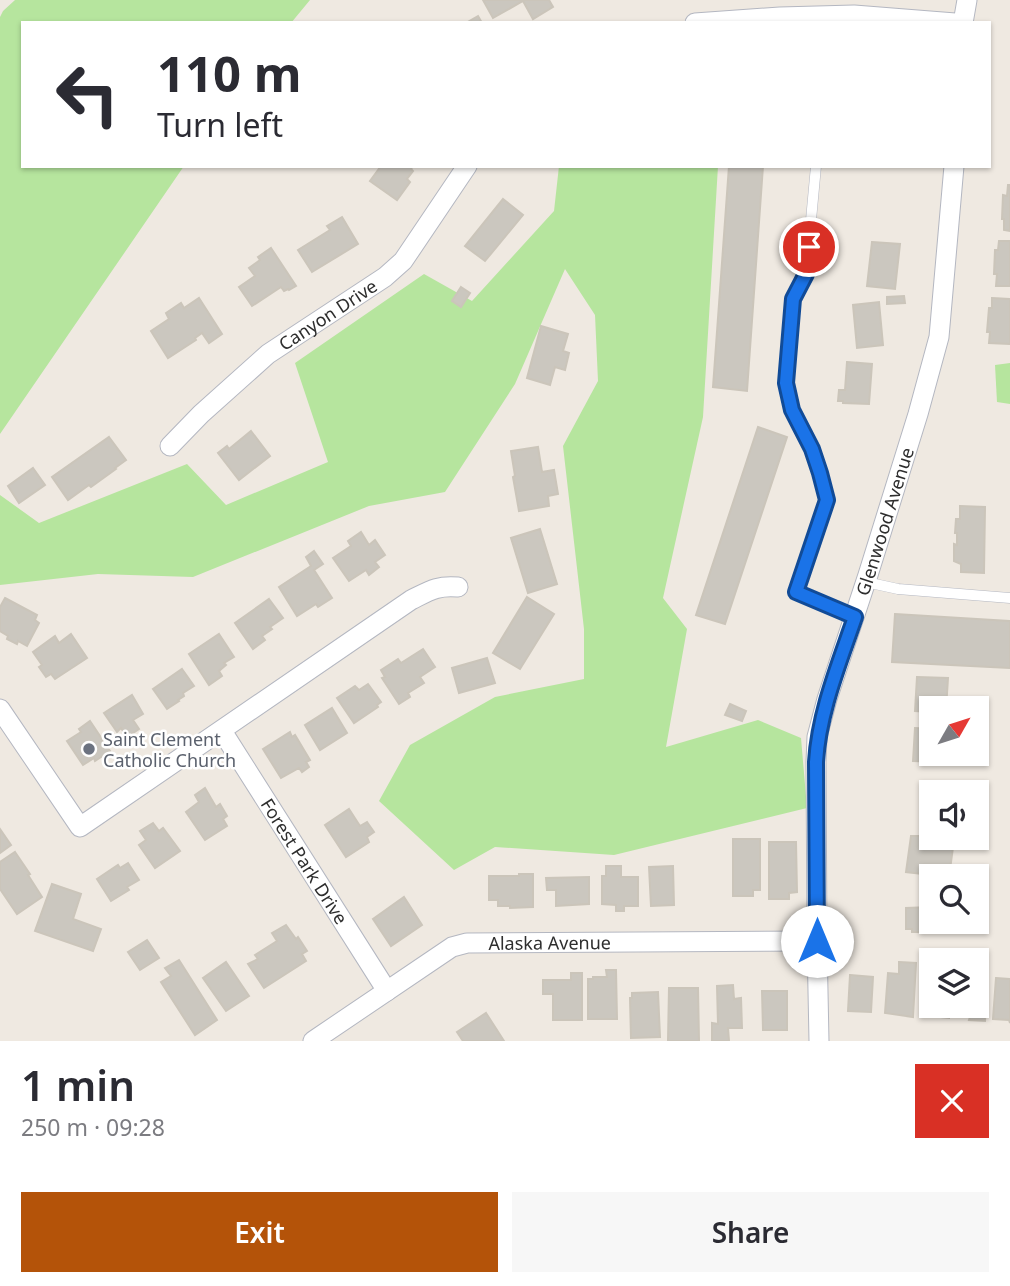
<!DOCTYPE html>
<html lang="en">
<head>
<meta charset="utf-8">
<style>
  :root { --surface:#fff; --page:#f7f7f7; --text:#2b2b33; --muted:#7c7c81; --accent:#b45309 }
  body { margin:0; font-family:"Noto Sans",sans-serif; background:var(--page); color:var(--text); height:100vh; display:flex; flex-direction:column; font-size:26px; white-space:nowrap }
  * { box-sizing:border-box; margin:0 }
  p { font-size:23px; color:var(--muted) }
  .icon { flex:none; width:38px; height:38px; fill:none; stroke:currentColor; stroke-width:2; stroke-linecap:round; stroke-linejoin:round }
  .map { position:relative; height:1041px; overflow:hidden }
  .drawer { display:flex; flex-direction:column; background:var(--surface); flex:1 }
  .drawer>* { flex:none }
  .hud { position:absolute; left:21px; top:21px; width:970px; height:147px; border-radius:0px; box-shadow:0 2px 5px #0004; background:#fff; color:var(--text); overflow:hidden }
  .needle { width:46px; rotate:51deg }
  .buttons { position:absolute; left:919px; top:696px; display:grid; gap:14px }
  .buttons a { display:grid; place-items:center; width:70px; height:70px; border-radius:0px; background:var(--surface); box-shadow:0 2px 5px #0004; font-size:35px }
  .pin { position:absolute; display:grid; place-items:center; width:60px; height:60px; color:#fff; margin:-30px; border:4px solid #fff; border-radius:50%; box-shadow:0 2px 7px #0007 }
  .me { position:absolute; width:77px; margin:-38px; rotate:0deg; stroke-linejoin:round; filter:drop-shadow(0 0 5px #0008) }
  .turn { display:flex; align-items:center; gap:24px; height:147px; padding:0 21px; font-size:32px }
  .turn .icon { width:91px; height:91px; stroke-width:2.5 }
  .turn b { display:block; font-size:49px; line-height:60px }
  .round { display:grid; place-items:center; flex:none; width:74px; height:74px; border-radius:0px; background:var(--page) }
  .overview { display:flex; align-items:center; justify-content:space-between; height:119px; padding:0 21px }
  h1 { font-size:42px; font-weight:600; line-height:52px }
  .cta { display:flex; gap:14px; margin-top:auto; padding:14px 21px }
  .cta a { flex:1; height:80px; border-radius:0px; background:var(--accent); color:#fff; font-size:28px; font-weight:600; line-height:80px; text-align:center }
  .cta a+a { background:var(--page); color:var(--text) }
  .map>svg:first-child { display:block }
  .green { fill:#b6e59e }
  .building { fill:#cbc7bf; stroke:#cbc5ba; stroke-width:2 }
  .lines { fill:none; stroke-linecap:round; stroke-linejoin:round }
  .lane-casing { stroke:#b4b7c1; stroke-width:11 }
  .street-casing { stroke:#b4b7c1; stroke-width:21 }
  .lane { stroke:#fff; stroke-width:10 }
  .street { stroke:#fff; stroke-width:19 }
  .route-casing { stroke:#114b97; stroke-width:18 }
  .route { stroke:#1a73e8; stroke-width:12 }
  .worship-dot { fill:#6b7280; stroke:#fff; stroke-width:2.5 }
  .labels { text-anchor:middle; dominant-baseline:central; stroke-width:5; stroke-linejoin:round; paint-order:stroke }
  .street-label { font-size:18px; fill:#2e2e2e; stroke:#fff }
  .worship-label { font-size:18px; fill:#5b616d; stroke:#fff; text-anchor:start }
</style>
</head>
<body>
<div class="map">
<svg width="1010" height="1041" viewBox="0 0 1010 1041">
  <rect width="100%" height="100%" fill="#efe9e1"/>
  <!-- green -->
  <g class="green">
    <path d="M15,0H310L291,23H23V166H184L0,434V17L3,11Z"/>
    <path d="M559,166H718L703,417L663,598L687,629L666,747L758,720L801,738L807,808L614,855L495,847L454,870L379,801L410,745L495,697L584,679V629L563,446L598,381L595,315L565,269L515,384L445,492L369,506L193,577L98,574L0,585V495L39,523L187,464L226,505L328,462L295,363L424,274L472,301L554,211Z"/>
    <path d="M1010,363V404L997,402L995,365Z"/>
  </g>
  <!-- building -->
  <g class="building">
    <path d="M483,0H549L553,7L533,19L523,1L493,18Z"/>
    <path d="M478,16L482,23H466Z"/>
    <path d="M381,166H413L411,169L413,171L407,179L410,182L397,200L370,181Z"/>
    <path d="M729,166H763L747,391L713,387Z"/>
    <path d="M1008,185H1010V231L1004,230V219H1002L1003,195L1007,196Z"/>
    <path d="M503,199L523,215L485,261L465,246Z"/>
    <path d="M342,217L358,244L312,272L298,250L330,230L327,226Z"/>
    <path d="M999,241H1010V286H996L997,274H994L995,250H998Z"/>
    <path d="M872,242L900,244L895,289L867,286Z"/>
    <path d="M271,248L296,286L289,290L288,289L284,291L281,287L252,306L239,287L255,276L249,268L260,260L258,257Z"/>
    <path d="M461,287L470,293L461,307L452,301Z"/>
    <path d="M904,296L905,303L887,304V297Z"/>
    <path d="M199,298L222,334L209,343L202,333L195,338L196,340L168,358L151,331L169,319L166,313L181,303L184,308Z"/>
    <path d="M992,298L1010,299V344L989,343L990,332H987L989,308H992Z"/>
    <path d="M879,302L883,345L857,348L853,305Z"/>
    <path d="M541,326L568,334L563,351L569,353L565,370L555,367L550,385L527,378Z"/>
    <path d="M847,362L872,364L869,404L843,403V401H838L839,390H845Z"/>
    <path d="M758,427L787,437L725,624L696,615Z"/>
    <path d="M251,431L270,456L239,480L218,453L227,446L229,449Z"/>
    <path d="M109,437L126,460L115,468L116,469L91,487L89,485L68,500L52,477Z"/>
    <path d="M538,447L542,472L554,470L558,494L548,496L549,506L519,511L513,477L515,476L511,451Z"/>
    <path d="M33,468L45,485L19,503L8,486Z"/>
    <path d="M960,506L985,507L984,573L961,572V564L954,561V544L957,545V533H955L956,519H960Z"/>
    <path d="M540,529L557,584L528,593L511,538Z"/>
    <path d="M361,532L369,545L375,540L385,555L375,562L379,567L369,575L366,570L349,581L333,558L351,546L348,541Z"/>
    <path d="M314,551L323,564L314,570L332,598L318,607L316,604L297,616L279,587L311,566L306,557Z"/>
    <path d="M527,597L554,614L520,669L493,653Z"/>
    <path d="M5,598L37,615L35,620L39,623L27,646L18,641L17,644L7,639L8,636L0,631V607Z"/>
    <path d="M269,599L283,618L270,627L272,629L262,636L265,640L253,649L235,623Z"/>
    <path d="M895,614L1010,621V668L892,662Z"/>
    <path d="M71,634L87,658L55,679L51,674L46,677L39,667L42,665L33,652L55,636L59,643Z"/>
    <path d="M219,634L234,657L224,663L226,665L219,671L222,676L209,685L189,654Z"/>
    <path d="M423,649L435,667L420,677L424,683L408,693L410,697L399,704L382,678L385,677L381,670L398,659L401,663Z"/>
    <path d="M487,658L495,683L459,693L452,668Z"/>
    <path d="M182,669L194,686L183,693L184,696L178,700L179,701L167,709L153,689Z"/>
    <path d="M917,677L948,678L946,709H931V712L915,711Z"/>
    <path d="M368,684L381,702L377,705L378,707L354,723L337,698L355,686L359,690Z"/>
    <path d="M132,695L143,714L133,720L139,729L127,737L121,728L117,732L104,713Z"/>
    <path d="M730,704L746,711L742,721L725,715Z"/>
    <path d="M332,708L347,733L320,750L305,725Z"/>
    <path d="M90,721L110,751L95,761L94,758L83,765L67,741L81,732L79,729Z"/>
    <path d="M915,728L931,729V754H945V760H941V762L913,761Z"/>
    <path d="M290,732L292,737L295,735L310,760L306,762L309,767L302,772L299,768L281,778L263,749Z"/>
    <path d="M205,788L216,807L220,804L227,816L223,819L227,826L205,840L186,812L199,802L195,795Z"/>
    <path d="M925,798H931V824H923Z"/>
    <path d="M349,809L360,826L367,822L374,832L367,837L369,842L346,857L325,825Z"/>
    <path d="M153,823L159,831L163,828L180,851L155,868L139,845L146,840L140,831Z"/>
    <path d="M0,829L11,845L0,853Z"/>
    <path d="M911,836H919L954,840L949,877L906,872Z"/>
    <path d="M733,839H760V890H753V896H733Z"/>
    <path d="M769,842H796L797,892L789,893V899H769Z"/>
    <path d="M15,852L30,874L28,875L42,897L17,914L0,889V862Z"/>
    <path d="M128,863L139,880L127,887L129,890L111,901L97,879L118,865L120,868Z"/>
    <path d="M606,866H621V877H638V906H624V911H616V905L602,904V876H606Z"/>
    <path d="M673,866L674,905L651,906L649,867Z"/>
    <path d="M519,874H533V907L510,908V906H498V900H489V876H519Z"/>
    <path d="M589,877V904L556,906V890H547L546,878Z"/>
    <path d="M52,884L81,894L73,919L101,929L93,951L35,931Z"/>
    <path d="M404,897L422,925L391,946L373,919Z"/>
    <path d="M931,907V922H940L939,932H912V929H906V908Z"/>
    <path d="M286,925L296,939L298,937L307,951L302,954L306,961L264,988L248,964L258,959L255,955L277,941L272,933Z"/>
    <path d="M147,940L159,958L140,970L128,952Z"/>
    <path d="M179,960L217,1020L195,1035L161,982L171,976L165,968Z"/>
    <path d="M226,962L249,996L226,1011L203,978Z"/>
    <path d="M899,962L916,963L913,1017L885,1013L888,973L899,974Z"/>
    <path d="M606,970H616L617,1019H588V979H593V977H607Z"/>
    <path d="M571,973H582V1020H553V994H543V980H571Z"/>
    <path d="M850,975L873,977L871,1012L848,1011Z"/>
    <path d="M924,975H931V1006H949V1018L921,1015Z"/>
    <path d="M976,978L987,979L985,1021L969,1020L970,1017H958V1006H976Z"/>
    <path d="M996,978L1010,979V1023L1009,1020L993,1019Z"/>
    <path d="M733,985L734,999L741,998L742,1028H728L729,1041H712V1023L718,1024L717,986Z"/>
    <path d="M669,988H698L699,1041H668Z"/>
    <path d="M762,991H787V1030H763Z"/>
    <path d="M658,992L660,1037L631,1038L630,998H632V993Z"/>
    <path d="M486,1013L504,1041H463L457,1032Z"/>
  </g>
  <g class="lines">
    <!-- lane casing -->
    <g class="lane-casing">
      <g id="lane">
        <path d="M816,166L806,274L793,299L786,383L792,410L812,449L820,473L827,500L796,592L855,617"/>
        <path d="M866,582L898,589L1010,598"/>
      </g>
    </g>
    <!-- street casing -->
    <g class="street-casing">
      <g id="street">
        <path d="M695,23L780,17L854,15L955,23"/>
        <path d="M963,23L967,0"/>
        <path id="s1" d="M170,446L201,414L268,354L385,277L403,261L467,166"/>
        <path d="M0,709L80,827L411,600C429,591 437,585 458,587"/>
        <path id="s2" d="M222,731L387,991"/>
        <path id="s3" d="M313,1041L452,947L467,943L817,941"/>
        <path id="s4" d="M819,1041L817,941L816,762L817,737L827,699L868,575L918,414L939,337L954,166"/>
      </g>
    </g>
    <!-- lane -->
    <use href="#lane" class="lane"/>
    <!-- street -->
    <use href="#street" class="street"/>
  </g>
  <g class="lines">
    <!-- route casing -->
    <g class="route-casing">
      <path id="route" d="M809,247L806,274L793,299L786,383L792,410L812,449L820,473L827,500L796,592L855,617C839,664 819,712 816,762L817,941"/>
    </g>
    <!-- route -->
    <use href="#route" class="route"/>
  </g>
  <!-- markers -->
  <circle class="worship-dot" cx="89" cy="749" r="7"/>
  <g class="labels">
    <!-- street labels -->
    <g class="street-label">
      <text stroke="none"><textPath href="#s1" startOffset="206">Canyon Drive</textPath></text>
      <text stroke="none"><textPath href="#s4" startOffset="530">Glenwood Avenue</textPath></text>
      <text stroke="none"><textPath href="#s2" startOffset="154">Forest Park Drive</textPath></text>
      <text stroke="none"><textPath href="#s3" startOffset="266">Alaska Avenue</textPath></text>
    </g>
    <!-- worship labels -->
    <g class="worship-label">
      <text x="103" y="739">Saint Clement<tspan x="103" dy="21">Catholic Church</tspan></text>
    </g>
  </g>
</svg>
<div class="buttons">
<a><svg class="needle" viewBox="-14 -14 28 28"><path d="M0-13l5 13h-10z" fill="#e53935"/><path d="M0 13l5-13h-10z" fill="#7c7c81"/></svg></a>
<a><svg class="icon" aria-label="sound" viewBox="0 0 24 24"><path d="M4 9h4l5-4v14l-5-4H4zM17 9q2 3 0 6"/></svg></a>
<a><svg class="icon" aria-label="search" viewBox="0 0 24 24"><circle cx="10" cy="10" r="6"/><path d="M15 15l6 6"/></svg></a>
<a><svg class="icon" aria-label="layers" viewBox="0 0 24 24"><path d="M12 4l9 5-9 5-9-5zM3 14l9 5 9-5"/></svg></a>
</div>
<div class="pin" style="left:809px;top:247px;background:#d93025"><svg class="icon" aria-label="arrive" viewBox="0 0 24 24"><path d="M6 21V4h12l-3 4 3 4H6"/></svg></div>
<svg class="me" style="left:817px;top:941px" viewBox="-20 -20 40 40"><circle r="19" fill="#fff"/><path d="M0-13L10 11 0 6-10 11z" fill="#1a73e8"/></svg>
<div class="hud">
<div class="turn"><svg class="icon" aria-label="left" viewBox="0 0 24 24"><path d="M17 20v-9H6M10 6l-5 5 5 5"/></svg><div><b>110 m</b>Turn left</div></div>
</div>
</div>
<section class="drawer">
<div class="overview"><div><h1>1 min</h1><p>250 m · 09:28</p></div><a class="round" style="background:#d93025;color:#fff"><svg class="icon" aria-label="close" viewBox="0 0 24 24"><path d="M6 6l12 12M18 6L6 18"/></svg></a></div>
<div class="cta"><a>Exit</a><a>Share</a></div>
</section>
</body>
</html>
